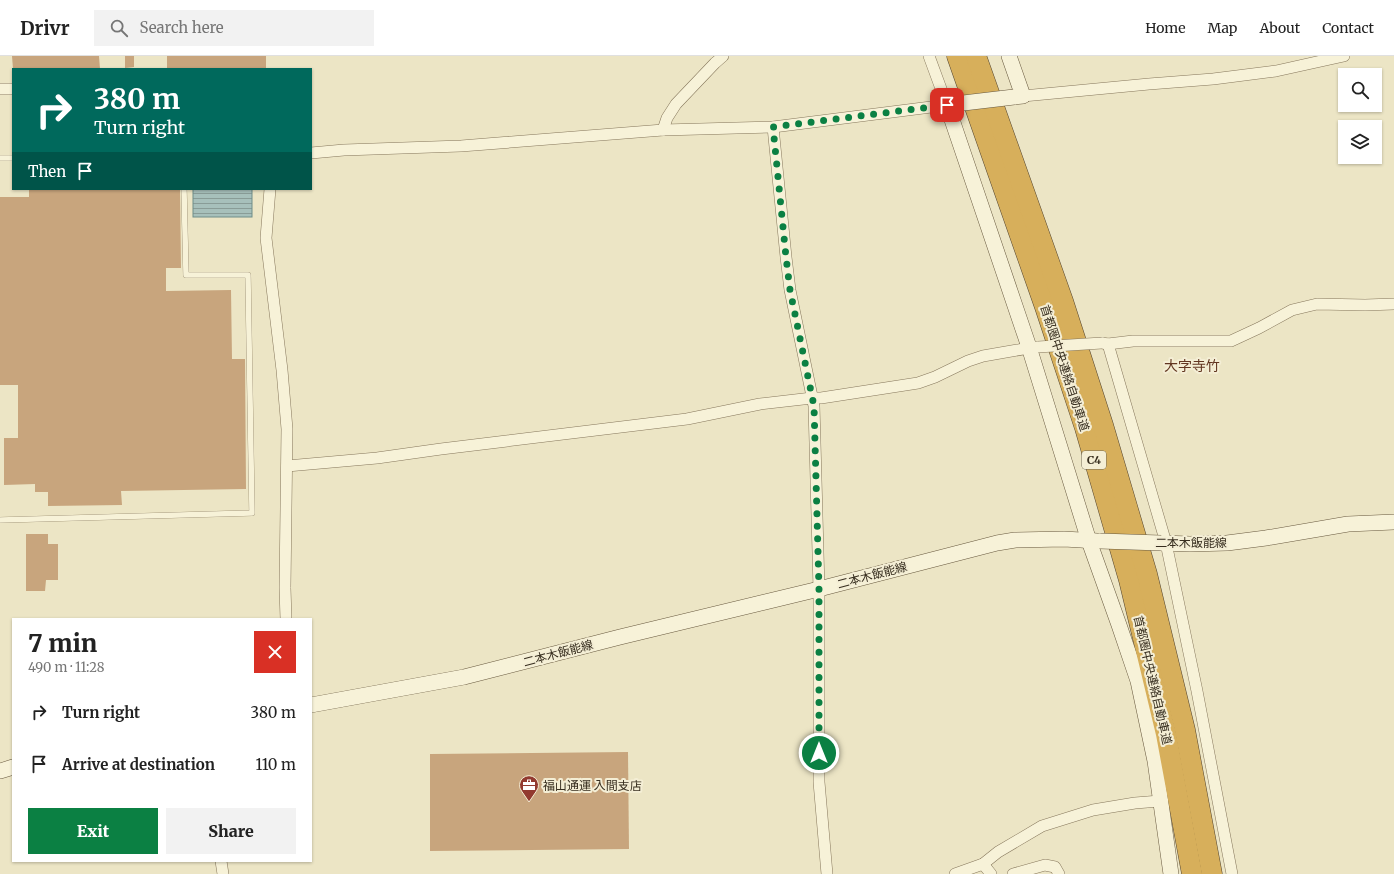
<!DOCTYPE html>
<html lang="en">
<head>
<meta charset="utf-8">
<style>
  :root { --surface:#fff; --page:#f2f2f2; --text:#222; --muted:#767676; --line:#e0e0e0; --accent:#0b8043 }
  body { margin:0; font-family:Merriweather,"Noto Sans JP",serif; background:var(--page); color:var(--text); height:100vh; display:flex; flex-direction:column; font-size:15px; white-space:nowrap }
  * { box-sizing:border-box; margin:0 }
  p { font-size:13px; color:var(--muted) }
  .icon { flex:none; width:22px; height:22px; fill:none; stroke:currentColor; stroke-width:2; stroke-linecap:round; stroke-linejoin:round }
  .map { position:relative; flex:1; overflow:hidden }
  .sheet { position:absolute; left:12px; top:562px; width:300px; height:244px; display:flex; flex-direction:column; background:var(--surface); border-radius:0px; box-shadow:0 1px 3px #0004 }
  .sheet>* { flex:none }
  .hud { position:absolute; left:12px; top:12px; width:300px; height:122px; border-radius:0px; box-shadow:0 1px 3px #0004; background:#00695c; color:#fff; overflow:hidden }
  .fabs { position:absolute; left:1338px; top:12px; display:grid; gap:8px }
  .fabs a { display:grid; place-items:center; width:44px; height:44px; border-radius:0px; background:var(--surface); box-shadow:0 1px 3px #0004; font-size:20px }
  .pin { position:absolute; display:grid; place-items:center; width:34px; height:34px; color:#fff; margin:-17px; border-radius:8px; box-shadow:0 2px 6px #0006 }
  .me { position:absolute; width:44px; margin:-22px; rotate:0deg; stroke-linejoin:round; filter:drop-shadow(0 0 3px #0008) }
  .turn { display:flex; align-items:center; gap:14px; height:84px; padding:0 16px; font-size:18px }
  .turn .icon { width:52px; height:52px; stroke-width:2.5 }
  .turn b { display:block; font-size:28px; line-height:34px }
  .then { display:flex; align-items:center; height:38px; padding:0 16px; background:#0003; gap:8px; font-size:15px }
  .round { display:grid; place-items:center; flex:none; width:42px; height:42px; border-radius:0px; background:var(--page) }
  .overview { display:flex; align-items:center; justify-content:space-between; height:68px; padding:0 16px }
  h1 { font-size:24px; font-weight:800; line-height:30px }
  .button { display:flex; gap:8px; margin-top:auto; padding:8px 16px }
  .button a { flex:1; height:46px; border-radius:0px; background:var(--accent); color:#fff; font-size:16px; font-weight:800; line-height:46px; text-align:center }
  .button a+a { background:var(--page); color:var(--text) }
  ul { padding:0; list-style:none }
  li { display:flex; align-items:center; gap:12px; height:52px; padding:0 16px }
  li div { flex:1 }
  li b { display:block; font-size:15px }
  li em { font-style:normal }
  header { display:flex; align-items:center; gap:24px; box-sizing:border-box; height:56px; padding:0 20px; background:var(--surface); border-bottom:1px solid var(--line) }
  header strong { font-size:19px }
  nav { display:flex; gap:22px; margin-inline-start:auto; font-size:14px }
  .search { width:280px; height:36px; background:var(--page); display:flex; align-items:center; gap:10px; box-sizing:border-box; padding:0 14px; border-radius:0px; color:var(--muted); font-size:15px }
  .map>svg:first-child { display:block }
  .water { fill:url(#water-rules); stroke:#6e8e89 }
  .building { fill:#c8a57d }
  .lines { fill:none; stroke-linecap:round; stroke-linejoin:round }
  .lane-casing { stroke:#86775c; stroke-width:6 }
  .street-casing { stroke:#86775c; stroke-width:12 }
  .secondary-casing { stroke:#68593f; stroke-width:16 }
  .highway-casing { stroke:#544530; stroke-width:21 }
  .lane { stroke:#f7f2d8; stroke-width:5.5 }
  .street { stroke:#f7f2d8; stroke-width:11 }
  .secondary { stroke:#f7f2d8; stroke-width:15 }
  .highway { stroke:#d7af5b; stroke-width:20 }
  .street-bridge-casing { stroke:#86775c; stroke-width:12; stroke-linecap:butt }
  .secondary-bridge-casing { stroke:#68593f; stroke-width:16; stroke-linecap:butt }
  .street-bridge { stroke:#f7f2d8; stroke-width:11 }
  .secondary-bridge { stroke:#f7f2d8; stroke-width:15 }
  .route { stroke:#0b8043; stroke-width:7; stroke-dasharray:0 12.6 }
  .labels { text-anchor:middle; dominant-baseline:central; stroke-width:4; stroke-linejoin:round; paint-order:stroke }
  .shield { fill:#f4eed5; stroke:#706856; stroke-width:1 }
  .shield-label { font-size:11px; font-weight:bold; fill:#372e1f }
  .street-label { font-size:12px; fill:#372e1f; stroke:#f4eed5 }
  .poi-label { font-size:12px; fill:#372e1f; stroke:#f4eed5; text-anchor:start }
  .quarter-label { font-size:14px; fill:#623621; stroke:#f4eed5 }
</style>
</head>
<body>
<header>
<strong>Drivr</strong>
<div class="search"><svg class="icon" aria-label="search" viewBox="0 0 24 24"><circle cx="10" cy="10" r="6"/><path d="M15 15l6 6"/></svg>Search here</div>
<nav><a>Home</a><a>Map</a><a>About</a><a>Contact</a></nav>
</header>
<div class="map">
<svg width="1394" height="818" viewBox="0 0 1394 818">
  <defs>
    <pattern id="water-rules" width="6" height="5" patternUnits="userSpaceOnUse"><rect width="6" height="5" fill="#a7c0bb"/><path d="M0 2.5h6" fill="none" stroke="#899c97"/></pattern>
  </defs>
  <rect width="100%" height="100%" fill="#ece5c5"/>
  <!-- water -->
  <rect class="water" x="193" y="133" width="59" height="28"/>
  <!-- building -->
  <g class="building">
    <path d="M12,0H99L100,13H13Z"/>
    <path d="M125,0H134V11L125,12Z"/>
    <rect x="167" y="0" width="99" height="13"/>
    <path d="M29,133H180L181,212H166V235L231,234L232,303H245L246,433L121,435L122,449L48,450V436H35V428L4,429V382H18V329H0V141H29Z"/>
    <path d="M26,478H48V488H58V524H46L45,535H26Z"/>
    <path d="M628,696L629,793L430,795V698Z"/>
  </g>
  <g class="lines">
    <!-- lane casing -->
    <g class="lane-casing">
      <g id="lane">
        <path d="M0,102H13"/>
        <path d="M0,464L252,457L248,219H186L184,133"/>
      </g>
    </g>
    <!-- street casing -->
    <g class="street-casing">
      <g id="street">
        <path d="M0,33H13"/>
        <path d="M1023,40L1149,28L1213,23L1276,15L1344,0"/>
        <path d="M773,71L786,201L790,234L814,350L819,533V726L827,818"/>
        <path d="M663,74L667,62L676,48L715,7L723,0"/>
        <path d="M311,97L344,94L461,90L663,74L773,71L947,49L929,0"/>
        <path d="M270,133L266,182L282,314L287,373L285,532L286,563"/>
        <path d="M1102,287L1108,288L1133,285H1231L1259,272L1292,254L1317,248L1365,249L1394,248"/>
        <path d="M1108,288L1166,487L1197,635L1232,818"/>
        <path d="M287,410L377,402L441,393L687,363L760,348L812,342H821L918,327L935,321L968,305L983,300L1035,291"/>
        <path d="M221,805L223,818"/>
        <path d="M983,808L991,818"/>
        <path d="M955,818L983,808L998,796L1042,770L1093,754L1135,747L1160,745"/>
        <path d="M1013,818L1045,809L1055,811L1059,818"/>
      </g>
    </g>
    <!-- secondary casing -->
    <g class="secondary-casing">
      <g id="secondary">
        <path d="M1009,0L1023,40L1014,41"/>
        <path d="M955,48L947,49L1029,291L1089,485L1119,569L1138,625L1155,705L1171,818"/>
        <path d="M1161,487L1190,488L1227,487L1266,482L1348,468L1394,466"/>
        <path d="M311,649L464,621L620,581L819,533L997,487L1015,484L1064,483L1097,485"/>
        <path d="M0,715L13,711"/>
      </g>
    </g>
    <!-- highway casing -->
    <g class="highway-casing">
      <g id="highway">
        <path d="M957,0L1045,251L1085,372L1129,524L1166,678L1192,818"/>
        <path d="M976,0L1063,245L1103,369L1147,518L1185,674L1212,818"/>
      </g>
    </g>
    <!-- lane -->
    <use href="#lane" class="lane"/>
    <!-- street -->
    <use href="#street" class="street"/>
    <!-- secondary -->
    <use href="#secondary" class="secondary"/>
    <!-- highway -->
    <use href="#highway" class="highway"/>
    <!-- street-bridge casing -->
    <g class="street-bridge-casing">
      <path id="street-bridge" d="M1038,291L1102,287"/>
    </g>
    <!-- secondary-bridge casing -->
    <g class="secondary-bridge-casing">
      <g id="secondary-bridge">
        <path d="M955,48L1014,41"/>
        <path d="M1100,485L1161,487"/>
      </g>
    </g>
    <!-- street-bridge -->
    <use href="#street-bridge" class="street-bridge"/>
    <!-- secondary-bridge -->
    <use href="#secondary-bridge" class="secondary-bridge"/>
  </g>
  <g class="lines">
    <!-- route -->
    <path class="route" d="M819,697V533L814,350L790,234L786,201L773,71L947,49"/>
  </g>
  <!-- icons -->
  <defs>
    <g id="office-pin" transform="scale(1)"><path d="M0 17L-7.5 6A9.5 9.5 0 1 1 7.5 6Z" fill="#923a2f" stroke="#f4eed5"/><path d="M-6-3h4V-5.5h4V-3h4V5H-6ZM-1-4.5V-3h2v-1.5ZM-6 0V1H6V0Z" fill="#fff"/></g>
  </defs>
  <g fill-rule="evenodd">
    <use href="#office-pin" x="529" y="729"/>
  </g>
  <g class="labels">
    <!-- shield labels -->
    <rect class="shield" x="1082" y="395" width="24" height="18" rx="3"/>
    <g class="shield-label">
      <text x="1094" y="404">C4</text>
    </g>
    <!-- street labels -->
    <g class="street-label">
      <text transform="translate(1065 312) rotate(72)">首都圏中央連絡自動車道</text>
      <text x="1191" y="486">二本木飯能線</text>
      <text transform="translate(872 519) rotate(-15)">二本木飯能線</text>
      <text transform="translate(558 597) rotate(-15)">二本木飯能線</text>
      <text transform="translate(1153 624) rotate(77)">首都圏中央連絡自動車道</text>
    </g>
    <!-- poi labels -->
    <g class="poi-label">
      <text x="543" y="729">福山通運 入間支店</text>
    </g>
    <!-- quarter labels -->
    <g class="quarter-label">
      <text x="1192" y="310">大字寺竹</text>
    </g>
  </g>
</svg>
<div class="fabs">
<a><svg class="icon" aria-label="search" viewBox="0 0 24 24"><circle cx="10" cy="10" r="6"/><path d="M15 15l6 6"/></svg></a>
<a><svg class="icon" aria-label="layers" viewBox="0 0 24 24"><path d="M12 4l9 5-9 5-9-5zM3 14l9 5 9-5"/></svg></a>
</div>
<div class="pin" style="left:947px;top:49px;background:#d93025"><svg class="icon" aria-label="arrive" viewBox="0 0 24 24"><path d="M6 21V4h12l-3 4 3 4H6"/></svg></div>
<svg class="me" style="left:819px;top:697px" viewBox="-20 -20 40 40"><circle r="17" fill="#0b8043" stroke="#fff" stroke-width="3"/><path d="M0-11L8 9 0 5-8 9z" fill="#fff"/></svg>
<div class="hud">
<div class="turn"><svg class="icon" aria-label="right" viewBox="0 0 24 24"><path d="M7 20v-9h11M14 6l5 5-5 5"/></svg><div><b>380 m</b>Turn right</div></div>
<div class="then">Then<svg class="icon" aria-label="arrive" viewBox="0 0 24 24"><path d="M6 21V4h12l-3 4 3 4H6"/></svg></div>
</div>
<section class="sheet">
<div class="overview"><div><h1>7 min</h1><p>490 m · 11:28</p></div><a class="round" style="background:#d93025;color:#fff"><svg class="icon" aria-label="close" viewBox="0 0 24 24"><path d="M6 6l12 12M18 6L6 18"/></svg></a></div>
<ul>
<li><svg class="icon" aria-label="right" viewBox="0 0 24 24"><path d="M7 20v-9h11M14 6l5 5-5 5"/></svg><div><b>Turn right</b></div><em>380 m</em></li>
<li><svg class="icon" aria-label="arrive" viewBox="0 0 24 24"><path d="M6 21V4h12l-3 4 3 4H6"/></svg><div><b>Arrive at destination</b></div><em>110 m</em></li>
</ul>
<div class="button"><a>Exit</a><a>Share</a></div>
</section>
</div>
</body>
</html>
